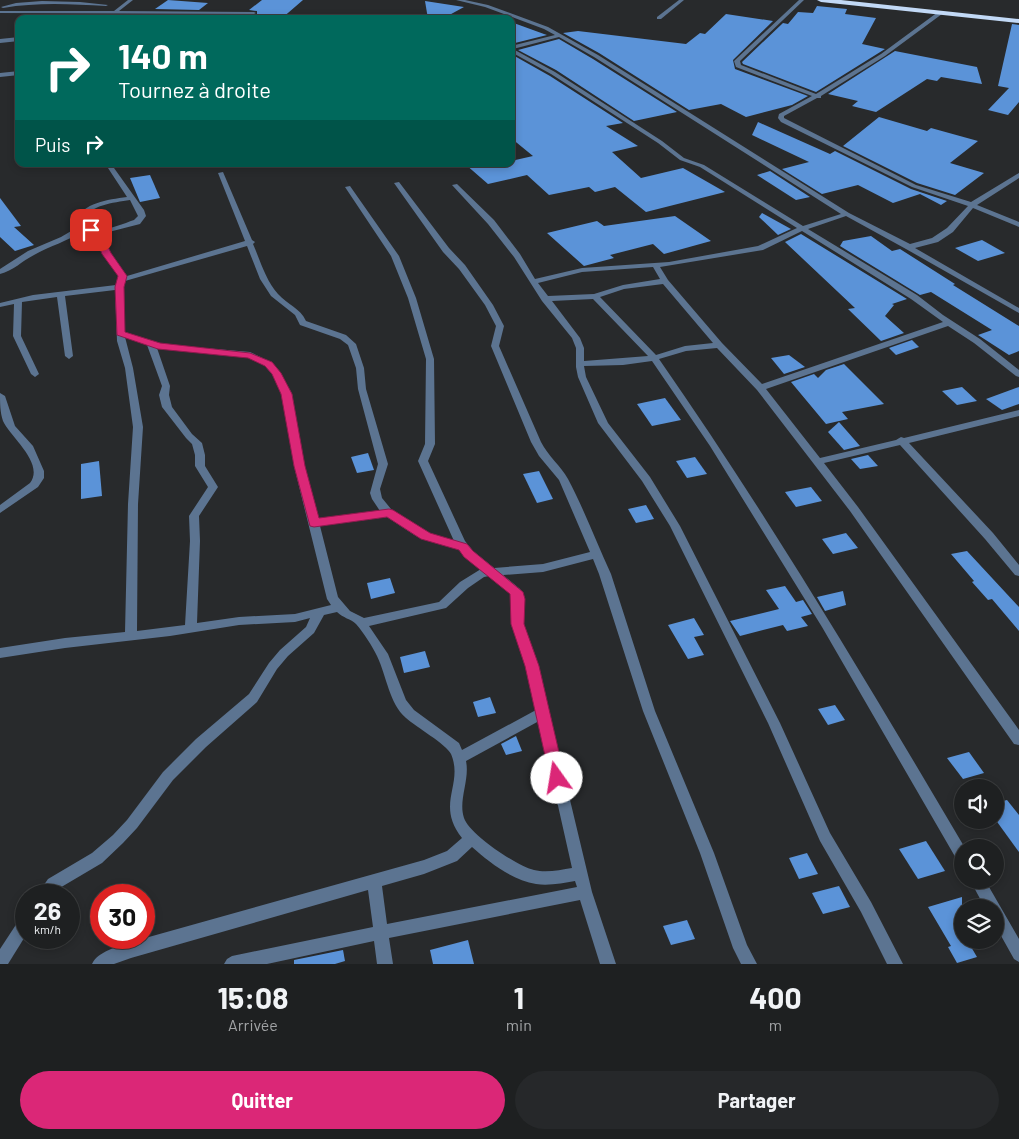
<!DOCTYPE html>
<html lang="fr">
<head>
<meta charset="utf-8">
<style>
  :root { --surface:#1e2021; --page:#26282a; --text:#f1f3f6; --muted:#a1a3a5; --line:#3c3e3f; --accent:#db2777 }
  body { margin:0; font-family:Barlow,sans-serif; background:var(--page); color:var(--text); height:100vh; display:flex; flex-direction:column; font-size:19px; white-space:nowrap }
  * { box-sizing:border-box; margin:0 }
  p { font-size:16px; color:var(--muted) }
  .icon { flex:none; width:28px; height:28px; fill:none; stroke:currentColor; stroke-width:2; stroke-linecap:round; stroke-linejoin:round }
  .map { position:relative; height:964px; overflow:hidden }
  .panel { display:flex; flex-direction:column; background:var(--surface); flex:1 }
  .panel>* { flex:none }
  .top-card { position:absolute; left:15px; top:15px; width:500px; height:152px; border-radius:10px; box-shadow:0 2px 8px #0003,0 0 0 1px var(--line); background:#00695c; color:#fff; overflow:hidden }
  .controls { position:absolute; left:954px; top:779px; display:grid; gap:10px }
  .controls a { display:grid; place-items:center; width:50px; height:50px; border-radius:50%; background:var(--surface); box-shadow:0 2px 8px #0003,0 0 0 1px var(--line); font-size:25px }
  .speed { position:absolute; left:15px; top:884px; display:flex; gap:10px; font-size:25px; font-weight:700; text-align:center }
  .speed>* { display:grid; place-content:center; width:65px; height:65px; border-radius:50%; background:var(--surface); box-shadow:0 2px 8px #0003,0 0 0 1px var(--line); line-height:1 }
  .speed small { font-size:12px; font-weight:400 }
  .speed .limit { border:8px solid #d22; background:#fff; color:#111 }
  .pin { position:absolute; display:grid; place-items:center; width:42px; height:42px; color:#fff; margin:-21px; border-radius:10px; box-shadow:0 2px 8px #0006 }
  .me { position:absolute; width:55px; margin:-28px; rotate:347deg; stroke-linejoin:round; filter:drop-shadow(0 0 4px #0008) }
  .turn { display:flex; align-items:center; gap:18px; height:105px; padding:0 20px; font-size:22px }
  .turn .icon { width:65px; height:65px; stroke-width:2.5 }
  .turn b { display:block; font-size:35px; line-height:42px }
  .then { display:flex; align-items:center; height:48px; padding:0 20px; background:#0003; gap:10px; font-size:19px }
  .eta { display:flex; justify-content:space-evenly; align-items:center; height:85px; text-align:center }
  .eta b { font-size:30px; font-weight:700; line-height:35px }
  .cta { display:flex; gap:10px; margin-top:auto; padding:10px 20px }
  .cta a { flex:1; height:58px; border-radius:30px; background:var(--accent); color:#fff; font-size:20px; font-weight:700; line-height:58px; text-align:center }
  .cta a+a { background:var(--page); color:var(--text) }
  .map>svg:first-child { display:block }
  .building { fill:#5b93d8 }
  .lines { fill:none; stroke-linecap:round; stroke-linejoin:round }
  .street { fill:#5c7491; fill-rule:evenodd }
  .highway { fill:#c2d9f6; fill-rule:evenodd }
  .route { fill:#db2777; stroke:#8e194d }
</style>
</head>
<body>
<div class="map">
<svg width="1019" height="964" viewBox="0 0 1019 964">
  <rect width="100%" height="100%" fill="#282a2c"/>
  <!-- building -->
  <g class="building">
    <path d="M168,0L208,3L199,10L155,9Z"/>
    <path d="M262,0H303L281,19H238L242,16L257,15V11L249,10Z"/>
    <path d="M425,1L464,7L442,19H428Z"/>
    <path d="M817,6L847,9L845,14L876,18L862,44L885,49L816,92L743,64L742,62L783,23L788,24L798,12L813,13Z"/>
    <path d="M726,14L773,21L733,60L735,69L808,96L792,105L746,117L721,104L689,110L599,53L563,33L578,31L686,44L700,33L705,34Z"/>
    <path d="M146,15L191,16L187,19H141Z"/>
    <path d="M511,22L544,34L547,35L511,44Z"/>
    <path d="M1012,24L1019,25V102L1008,115L988,110L1009,88L998,86Z"/>
    <path d="M559,39L593,59L677,112L634,121L556,70L518,50Z"/>
    <path d="M895,51L977,67L982,84L941,77L937,81L927,79L876,112L852,106L858,101L828,94Z"/>
    <path d="M511,54L550,76L623,123L606,126L638,146L612,152L641,178L683,168L725,192L646,212L615,187L595,192L589,187L549,195L527,175L488,184L465,164H511V161L533,156L511,138Z"/>
    <path d="M879,117L927,131L931,128L978,141L950,163L984,173L955,195L917,183L843,146Z"/>
    <path d="M758,122L830,154L835,151L911,189L947,201L941,205L920,194L893,203L858,185L822,194L782,169L809,162L752,135Z"/>
    <path d="M770,171L810,197L796,200L757,175Z"/>
    <path d="M150,175L160,198L140,202L130,178Z"/>
    <path d="M0,198L21,226L14,227L34,245L15,251L0,237Z"/>
    <path d="M762,213L791,229L778,235L759,217Z"/>
    <path d="M675,216L711,241L664,254L653,244L610,255L614,258L584,266L547,233L597,221L604,226Z"/>
    <path d="M801,234L907,299L892,304L894,305L885,316L904,333L881,341L848,309L855,308L785,242Z"/>
    <path d="M871,236L892,251L900,249L955,284L953,285L1019,326V351L1009,355L978,335L992,330L931,292L920,295L840,246L843,241Z"/>
    <path d="M982,240L1005,253L978,261L955,248Z"/>
    <path d="M912,340L919,347L896,355L889,348Z"/>
    <path d="M789,355L805,367L784,374L771,358Z"/>
    <path d="M844,364L884,404L842,412L848,419L826,424L791,382L814,374L818,378L826,370Z"/>
    <path d="M962,387L977,401L957,405L942,391Z"/>
    <path d="M1019,387V404L1002,410L986,399Z"/>
    <path d="M665,398L681,420L652,426L637,404Z"/>
    <path d="M839,422L860,446L844,450L828,432Z"/>
    <path d="M368,453L374,470L357,473L351,457Z"/>
    <path d="M868,455L878,466L860,469L851,459Z"/>
    <path d="M695,457L707,474L687,478L676,461Z"/>
    <path d="M99,461L102,496L81,499V464Z"/>
    <path d="M539,471L553,499L537,503L523,474Z"/>
    <path d="M811,487L822,501L796,507L785,492Z"/>
    <path d="M646,505L654,519L636,523L628,509Z"/>
    <path d="M846,533L858,548L833,554L822,539Z"/>
    <path d="M967,551L1019,607V631L992,599L988,600L972,582L974,581L951,554Z"/>
    <path d="M390,578L395,593L371,599L367,583Z"/>
    <path d="M785,586L796,602L803,600L812,614L801,617L808,626L787,631L783,625L740,636L730,621L779,609L766,590Z"/>
    <path d="M843,591L846,605L825,611L817,597Z"/>
    <path d="M694,618L704,635L694,637L704,655L688,659L668,625Z"/>
    <path d="M425,651L430,667L404,673L400,657Z"/>
    <path d="M490,697L496,713L478,717L473,702Z"/>
    <path d="M835,705L845,720L828,725L818,709Z"/>
    <path d="M516,736L522,751L506,755L501,744Z"/>
    <path d="M969,752L984,773L963,779L947,758Z"/>
    <path d="M1007,800L1019,815V852L995,819V803Z"/>
    <path d="M926,841L945,871L918,879L899,849Z"/>
    <path d="M807,853L818,874L799,879L789,858Z"/>
    <path d="M839,886L850,907L823,914L812,893Z"/>
    <path d="M962,897V940H967L977,957L957,963L948,947L951,946L928,907Z"/>
    <path d="M687,920L695,939L671,945L663,926Z"/>
    <path d="M468,940L474,964H433L430,950Z"/>
    <path d="M343,950L345,961L335,964H294V960Z"/>
  </g>
  <g class="lines">
    <!-- street -->
    <g class="street">
      <path d="M128,0H133L119,11L254,12L256,13L254,14L0,13V11H114Z"/>
      <path d="M456,0H465L488,5L548,27L598,55L849,213L910,244L932,238L947,228L968,206L912,187L781,122L778,118L779,114L812,96L736,67L734,61L799,0H804L740,61L741,65L816,94L881,54L938,12H942V14L885,56L821,96V98H817L784,116V118L916,185L971,202L1019,173V178L977,205L1019,222V227L973,208L953,232L938,242L915,248L1019,308V313L906,249L846,216L808,229L917,295L943,315L980,339L1019,370V377L1016,376L974,343L948,326L766,389L820,458L896,440L901,437L904,438L1019,410V416L909,443L993,533L1019,565V576L1015,575L985,539L900,445L824,463L858,507L1019,730V745L1014,744L850,511L757,390L717,348L686,351L659,359C769,517 867,682 965,848H962V861L957,860L822,627L710,446L652,361L623,365L584,366L586,377L608,423L650,477L680,526L780,723L830,833L871,902L903,964H887L861,912L820,841L768,723L670,526L642,481L598,423L578,377L576,367V348L572,338L542,301L514,257L488,224L452,185L457,184L494,220L520,254L535,279L582,268L669,262L758,246L797,228L700,167L680,160L658,143L551,74L511,52V46L555,35L544,29L485,7ZM559,37L594,57L841,214L803,226L704,165L684,158L662,141L555,72L513,49ZM802,231L911,299L943,322L762,384L722,343L668,280L660,267L763,250ZM653,267L660,279L623,285L594,294L548,296L538,283L582,272ZM663,284L713,343L685,346L656,355L600,297L624,289ZM593,299L648,356L584,361V348L580,338L552,301Z"/>
      <path d="M679,0H684L661,19H657V17Z"/>
      <path d="M42,1L80,2L108,5L106,6C71,4 37,2 3,8L1,7L16,3Z"/>
      <path d="M19,37V41L0,43V39Z"/>
      <path d="M19,71V75L0,77V73Z"/>
      <path d="M112,164L115,166L114,168L144,210L146,216L140,224L101,234L111,254L127,276L245,241L218,173L223,172L252,240L255,242L253,244C260,260 266,281 278,294C288,305 300,308 306,321L346,335L356,344L364,368L366,389L388,464L380,489L382,498L391,509L416,527L434,535L454,541L418,461L425,444L426,359L408,298L391,256L345,187L350,186L399,256L416,298L434,359L435,444L428,461L465,541L473,551L494,568L543,564L590,552L559,480L539,456L531,442L491,346L496,326L485,305L459,269L443,252L394,183L399,182L449,248L465,265L493,305L504,326L499,346L541,442C548,456 561,466 568,479C584,509 597,544 611,574L655,711L714,853L747,945L757,964H741L733,948L700,853L643,711L599,574L593,559L543,572L503,575L520,589L524,599L523,624L538,666L592,892L616,964H600L580,900L389,938L393,964H377L374,941L267,964H224L227,959L232,956L373,927L368,890L131,958L114,964H92C98,951 118,947 131,942L424,860L447,851L462,838C435,804 464,785 451,754C446,744 416,727 406,718C389,703 387,677 377,656C372,646 364,633 356,624C351,619 343,618 337,612L324,615L314,633L288,656L277,669L257,702L206,747L173,780L137,828L123,843L102,863L58,889L53,895H37L48,879L92,853L113,835L127,820L163,772L196,739L249,694L269,663L280,650L306,627L310,618L295,622L239,625L170,636L65,648L0,658V648L65,638L125,632L128,504L133,427L125,368L117,341L115,290L65,296L73,356L69,359L65,356L57,297L22,302L21,336L39,374L35,377L31,374L13,336L14,304L0,307V303L33,295L116,285L119,276L103,254L94,234L83,231C68,241 50,246 34,255C22,261 13,271 0,274V269L28,251L61,237L78,227L74,222C84,202 107,200 127,197L108,168ZM130,200L138,216L134,220C119,225 92,238 82,222C90,204 113,203 130,200ZM247,246L260,279L271,296L295,315L300,325L340,339L348,345L356,368L358,389L378,464L370,493L372,499L380,511L318,519L304,466L292,394L280,373L271,362L250,352L159,344L125,332L123,287L125,281ZM125,337L147,345L162,386L159,395L162,407L186,438L192,444L195,455V466L208,487L189,516L190,541L185,625L137,631L138,504L143,427L133,368ZM157,348L248,357L265,366L272,374L282,394L294,466L327,599L331,605L295,614L239,617L197,623L200,541L199,516L218,487L205,466V455L202,443L192,434L172,407L169,395L170,386ZM387,517L416,536L460,550L481,569L460,582L439,602L364,618L350,611L338,597L320,526ZM489,576L511,594L512,599L511,624L526,666L536,710L462,750L459,743L414,710L406,700L388,654L369,626L446,608L468,588L484,577ZM539,721L572,868C560,870 546,873 534,870C518,867 469,834 464,818C458,800 470,780 466,761ZM472,847C489,862 513,881 536,884C549,886 563,883 575,881L577,887L387,924L382,886L424,874L457,861Z"/>
      <path d="M0,393L5,396L15,426L33,446L44,471V478L38,487L0,513V505L30,483C45,463 10,437 3,421C0,412 0,403 0,393Z"/>
      <path d="M970,880H985L1019,939V962L1014,959L995,925V908H985Z"/>
      <path d="M26,915V935L8,964H0V949L21,917Z"/>
    </g>
    <!-- highway -->
    <path class="highway" d="M817,0H841L1019,19V23L821,2Z"/>
  </g>
  <!-- route -->
  <path class="route" d="M88,228L100,231L111,253L127,276L124,287L125,332L160,343L250,353L272,362L281,373L292,394L305,466L319,518L389,509L393,510L430,533L467,544L473,551L523,592L525,599L524,624L539,666L565,778L562,783L557,785L552,783L550,778L525,666L511,624L510,594L464,557L459,550L421,539L387,517L314,527L310,526L294,466L281,394L272,374L265,366L248,358L158,349L117,335L115,287L118,276L102,254L94,234L87,230Z"/>
</svg>
<div class="controls">
<a><svg class="icon" aria-label="sound" viewBox="0 0 24 24"><path d="M4 9h4l5-4v14l-5-4H4zM17 9q2 3 0 6"/></svg></a>
<a><svg class="icon" aria-label="search" viewBox="0 0 24 24"><circle cx="10" cy="10" r="6"/><path d="M15 15l6 6"/></svg></a>
<a><svg class="icon" aria-label="layers" viewBox="0 0 24 24"><path d="M12 4l9 5-9 5-9-5zM3 14l9 5 9-5"/></svg></a>
</div>
<div class="speed"><div>26<small>km/h</small></div><div class="limit">30</div></div>
<div class="pin" style="left:91px;top:230px;background:#d93025"><svg class="icon" aria-label="arrive" viewBox="0 0 24 24"><path d="M6 21V4h12l-3 4 3 4H6"/></svg></div>
<svg class="me" style="left:557px;top:778px" viewBox="-20 -20 40 40"><circle r="19" fill="#fff"/><path d="M0-13L10 11 0 6-10 11z" fill="#db2777"/></svg>
<div class="top-card">
<div class="turn"><svg class="icon" aria-label="right" viewBox="0 0 24 24"><path d="M7 20v-9h11M14 6l5 5-5 5"/></svg><div><b>140 m</b>Tournez à droite</div></div>
<div class="then">Puis<svg class="icon" aria-label="right" viewBox="0 0 24 24"><path d="M7 20v-9h11M14 6l5 5-5 5"/></svg></div>
</div>
</div>
<section class="panel">
<div class="eta">
<div><b>15:08</b><p>Arrivée</p></div>
<div><b>1</b><p>min</p></div>
<div><b>400</b><p>m</p></div>
</div>
<div class="cta"><a>Quitter</a><a>Partager</a></div>
</section>
</body>
</html>
